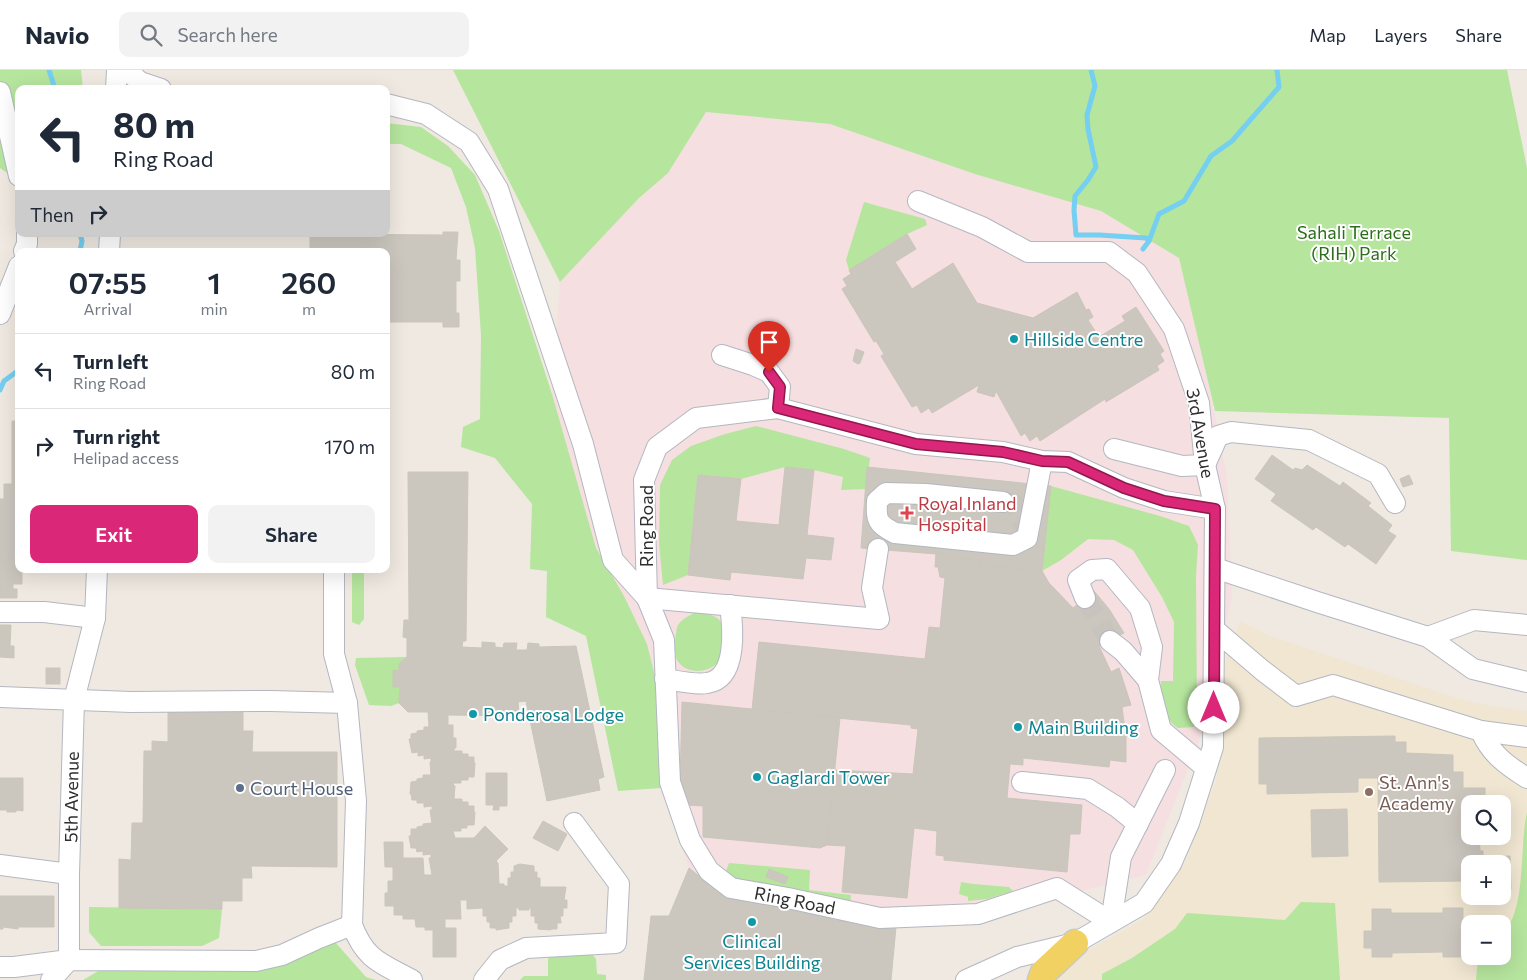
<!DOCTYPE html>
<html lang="en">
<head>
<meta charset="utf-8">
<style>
  :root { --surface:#fff; --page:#f2f2f3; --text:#1f2937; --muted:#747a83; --line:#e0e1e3; --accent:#db2777 }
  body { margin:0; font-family:Commissioner,sans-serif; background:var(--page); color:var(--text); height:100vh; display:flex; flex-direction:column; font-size:19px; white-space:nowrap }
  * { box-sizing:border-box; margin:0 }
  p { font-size:16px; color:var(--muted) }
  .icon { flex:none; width:28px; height:28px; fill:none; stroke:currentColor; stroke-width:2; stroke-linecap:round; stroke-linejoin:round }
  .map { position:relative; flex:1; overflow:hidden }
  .side { position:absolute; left:15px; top:178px; width:375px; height:325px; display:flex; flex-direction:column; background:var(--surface); border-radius:10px; box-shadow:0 5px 20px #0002 }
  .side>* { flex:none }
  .guide { position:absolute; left:15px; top:15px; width:375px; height:152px; border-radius:10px; box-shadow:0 5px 20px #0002; background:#fff; color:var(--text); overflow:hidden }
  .buttons { position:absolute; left:1461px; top:725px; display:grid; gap:10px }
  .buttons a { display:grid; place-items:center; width:50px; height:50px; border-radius:10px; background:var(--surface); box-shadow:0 5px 20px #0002; font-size:25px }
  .pin { position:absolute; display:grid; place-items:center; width:42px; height:42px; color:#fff; margin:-51px -21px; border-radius:50% 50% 50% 0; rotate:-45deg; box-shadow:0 0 5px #0007 }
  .pin .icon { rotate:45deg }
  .me { position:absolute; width:55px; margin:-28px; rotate:0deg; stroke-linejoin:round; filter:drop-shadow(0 0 4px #0008) }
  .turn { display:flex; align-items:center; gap:18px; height:105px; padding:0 15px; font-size:22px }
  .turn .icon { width:65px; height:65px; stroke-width:2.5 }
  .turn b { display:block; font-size:35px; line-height:42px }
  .then { display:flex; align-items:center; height:48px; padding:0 15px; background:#0003; gap:10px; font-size:19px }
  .eta { display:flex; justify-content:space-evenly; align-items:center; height:85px; text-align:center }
  .eta b { font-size:30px; font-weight:600; line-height:35px }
  .action { display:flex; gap:10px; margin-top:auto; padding:10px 15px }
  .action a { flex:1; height:58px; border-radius:10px; background:var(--accent); color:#fff; font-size:20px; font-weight:600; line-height:58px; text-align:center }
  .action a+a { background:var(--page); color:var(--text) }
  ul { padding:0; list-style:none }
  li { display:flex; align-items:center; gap:15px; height:75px; padding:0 15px; border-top:1px solid var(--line) }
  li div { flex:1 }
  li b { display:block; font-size:19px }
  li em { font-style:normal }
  header { display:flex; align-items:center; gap:30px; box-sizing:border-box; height:70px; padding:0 25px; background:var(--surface); border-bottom:1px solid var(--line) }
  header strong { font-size:24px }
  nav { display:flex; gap:28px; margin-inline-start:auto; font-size:18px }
  .search { width:350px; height:45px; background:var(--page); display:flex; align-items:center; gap:12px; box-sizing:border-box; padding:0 18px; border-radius:10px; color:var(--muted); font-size:19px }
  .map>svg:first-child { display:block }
  .education { fill:#f0e6d1; fill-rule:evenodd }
  .medical { fill:#f5dfe0 }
  .green { fill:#b6e59e }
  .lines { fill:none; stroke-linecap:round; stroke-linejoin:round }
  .stream { stroke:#75cff0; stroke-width:5 }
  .building { fill:#cbc7bf; stroke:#cbc5ba }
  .minor-tunnel { stroke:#c8c4bd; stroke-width:20; stroke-dasharray:20 10; stroke-linecap:butt }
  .minor-casing { stroke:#b4b7c1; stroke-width:22 }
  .major-casing { stroke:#c9c9c9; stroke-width:29 }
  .minor { stroke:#fff; stroke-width:20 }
  .major { stroke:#f2d163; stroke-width:26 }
  .route-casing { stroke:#8e194d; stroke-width:12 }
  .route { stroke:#db2777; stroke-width:9 }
  .culture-dot { fill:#0f9aa8; stroke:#fff; stroke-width:2 }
  .health-dot { fill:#e0444e; stroke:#fff; stroke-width:2 }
  .service-dot { fill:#5c6f8a; stroke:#fff; stroke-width:2 }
  .education-dot { fill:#8d6e63; stroke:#fff; stroke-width:2 }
  .labels { text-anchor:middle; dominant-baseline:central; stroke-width:4; stroke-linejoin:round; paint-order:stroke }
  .park-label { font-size:18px; fill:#2c6e1b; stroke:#fff }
  .culture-label { font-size:18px; fill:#0d838f; stroke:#fff; text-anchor:start }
  .street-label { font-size:18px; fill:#2e2e2e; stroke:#fff }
  .health-label { font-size:18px; fill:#be3a42; stroke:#fff; text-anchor:start }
  .education-label { font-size:18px; fill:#785e54; stroke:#fff; text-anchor:start }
  .service-label { font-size:18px; fill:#4e5e75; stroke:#fff; text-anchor:start }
</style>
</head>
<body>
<header>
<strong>Navio</strong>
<div class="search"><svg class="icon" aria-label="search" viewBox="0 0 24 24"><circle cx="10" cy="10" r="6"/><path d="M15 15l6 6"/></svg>Search here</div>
<nav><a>Map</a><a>Layers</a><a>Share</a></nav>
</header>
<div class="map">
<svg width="1527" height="910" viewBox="0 0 1527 910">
  <rect width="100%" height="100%" fill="#efe9e1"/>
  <!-- education -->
  <path class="education" d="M1240,551L1270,566L1460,629L1486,635L1527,641V910H1050L1069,891L1142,850L1185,793L1216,711L1224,641L1225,593ZM1470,734H1502V766H1470ZM1470,794H1502V826H1470ZM1470,854H1502V886H1470Z"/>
  <!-- medical -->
  <path class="medical" d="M706,42L830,54L975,104L1101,141L1179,188L1201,275L1227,407L1232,527L1199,671L1146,805L1028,834L896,857L835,850L772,833L720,823L689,798L661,718L658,618L647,574L624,526L596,478L552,324L560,212L639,128L668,103Z"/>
  <!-- green -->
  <g class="green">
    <path d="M0,0H81L83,19H19V111L0,98Z"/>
    <path d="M453,0H1507L1527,98V490L1451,481L1449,348L1215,341L1179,188L1101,141L975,104L830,54L706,42L668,103L639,128L560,212Z"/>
    <path d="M386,53L421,57L448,76L475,105L499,161L552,324L596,478L624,526L647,574L658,618L661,718L618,721L586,566L546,547L547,501L530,499L532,434L495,388L461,377L463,357L480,349L481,265L475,178L466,137L451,98L401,74H386Z"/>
    <path d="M864,132L925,149L927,155L907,164L849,200L846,190Z"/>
    <path d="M756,356L844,379L870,388L866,419L841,420L843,407L814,400L785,397L741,409L698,405L688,505L663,515L659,473L660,415L672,390L691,376L725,364Z"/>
    <path d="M1051,416L1160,446L1189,456L1198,475L1196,506L1197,649L1194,657L1178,658C1158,643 1160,634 1161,611H1173L1174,552L1162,527L1133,480L1114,470L1088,469L1061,490L1042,501Z"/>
    <path d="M352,499H364V549L359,555L352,552Z"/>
    <path d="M697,542C722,546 725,551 724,575C723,582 722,588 717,593C707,604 685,604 677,590C674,583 675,562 678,555C682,549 691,544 697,542Z"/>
    <path d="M407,587L399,594V601H393V617H400L399,633L391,636L369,635L355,595L356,588Z"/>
    <path d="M1527,742V910H1476L1478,886H1502L1503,864C1527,838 1519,777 1527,742Z"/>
    <path d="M729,793L810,800L809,820L851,825L850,835L785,817L734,810L726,801Z"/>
    <path d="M961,812L973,814L1009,817L1013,821L987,829L968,831V827L959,824Z"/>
    <path d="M1301,832L1335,833L1340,910H1102V904L1132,888L1175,859L1187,843L1285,850Z"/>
    <path d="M89,837L222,839L219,868L202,876H101L89,862Z"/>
    <path d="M335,872L366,907L376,910H83L100,900Z"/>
    <path d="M553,883L592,884L596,889L597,904L606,905V910H520L524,906H548V889Z"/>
  </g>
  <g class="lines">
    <!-- stream -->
    <g class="stream">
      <path d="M49,0L55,19"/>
      <path d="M1091,0L1095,16L1087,45L1088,59L1096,97L1088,110L1075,126L1074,140L1076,165H1099L1146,168L1149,171"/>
      <path d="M80,164L82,171L80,181"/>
      <path d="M1143,179L1149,171L1159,144L1184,131L1211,86L1232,71L1279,17L1277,0"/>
      <path d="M0,320L4,311L19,300"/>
    </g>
  </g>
  <!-- building -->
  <g class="building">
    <path d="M443,162H458L456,190H460V211H456V243H459V257H443V252H386V181H312V178H310V164L443,165Z"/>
    <path d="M907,164L916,179L895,192L912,219L953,193L977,233L1033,248L1077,222L1086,240L1089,239L1093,247L1088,250L1099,267L1125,251L1122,246L1136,237L1164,281L1160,284L1164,291L1157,296L1159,300L1106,332L1105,329L1040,371L1037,366L1030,371L1025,363L1021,366L996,321L994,327L977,322L979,315L932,343L929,338L921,343L917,335L912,337L881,286L884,284L876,271L874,272L842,219L847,216L843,209L851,204L849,200Z"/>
    <path d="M856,279L864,282L860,293L858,294L853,291Z"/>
    <path d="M12,351H19V499H22V514H13V519H17V528H0V429H4V414H12Z"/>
    <path d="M1272,385L1293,400L1295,398L1302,400L1307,395L1340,416L1343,412L1371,433L1368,436L1392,455L1388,461L1396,466L1376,494L1348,474L1345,477L1316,457L1313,460L1271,431L1276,424L1255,409Z"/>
    <path d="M785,397L814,400L807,465L834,468L831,490L806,488L803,509L731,502L730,510L688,505L698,405L741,409L736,451L779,455Z"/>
    <path d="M867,397L1051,416L1042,501L979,495L980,490L956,488L955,495H950L949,485L861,478Z"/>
    <path d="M408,402H468L466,571H463L462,577L482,578V572L495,573V577L503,578L504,573H517L516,580H527L528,573L539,574V577L576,576L604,707L598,709L600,720L547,731L526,631L518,632L519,646L448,645V655H453V668H456V678H454V681H462V684H468V687H474V693H475L474,707H468V710H461V713H453L454,716H455L454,729H462V732H468V736H474V742H475L474,755H467V758H461V761H453L455,768H474L485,756L508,779L496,791L498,793L499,814H504V816H508V808H511V802H514V796L520,794L534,796V802H537V808H540V817H566L564,830H567V838H563V846H560L561,853H557V859H551V860L538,859V853H535V846H531V838H529V840H519V838H516V846H512V852H509V858L496,860V858H490V852H487V846H483V838L467,839V830H460L461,849H445V858H456V887H433V860H425V857H416L415,849H403V845H394V836H385V823H388V811H393V797H385L384,772H403V788H423L424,805H432L429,788H431V784L423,785V781L417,782L416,778H411L409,766H411V759H417V757L423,756V754L432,753L430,740H432V736L424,737V733H417V730H412L411,724H410L411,712L417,711V709L423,708V705H431L430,692H431V688L424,689V685L418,686V682L412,683L409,669H411V664L417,663V661L424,660V657H429L428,642H408L399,633L400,617H393V600L399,601V594L407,587V568L403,567L404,550H409Z"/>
    <path d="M1409,405L1413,414L1403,417L1400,409Z"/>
    <path d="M936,483L949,485L950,495H955L956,488L980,490L979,495L1042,501L1049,513L1073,538L1094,521L1109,539L1124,563L1099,576L1111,602L1119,598L1131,635L1122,637L1126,668V692L1110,690L1109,697L1023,688V695L1010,694L1007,728L1082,735L1080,764H1070L1067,802L944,790V786L936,785L937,761L914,758L907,828L842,822L846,776L827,775L835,700L913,704L918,659L911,658V655L752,640L759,572L925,589L929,557L940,558L945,508L940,507L938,497H935Z"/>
    <path d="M0,555H11L10,576H14V588L0,587Z"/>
    <rect x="46" y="598" width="14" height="16"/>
    <path d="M682,632L840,648L827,775L820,778L703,767V736L687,735L680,713Z"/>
    <path d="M168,639H243V661H253L252,682H337V797L251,796L252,808H242V831H222V839L119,838V789L131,790L132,753H143L144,681H152V671L168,672Z"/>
    <path d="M1395,666V672H1406V683L1453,685V702H1463V718H1485V734H1470V766H1479L1480,781H1483V788H1480V794H1470V811L1379,812L1378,708H1358V722L1267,724V714H1259V668Z"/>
    <path d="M486,703H507V736H499V740H493L494,735H486Z"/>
    <path d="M0,708H23V741L16,740V742H7V740H0Z"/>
    <path d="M1347,739L1348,786L1312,787L1311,740Z"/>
    <path d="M543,751L567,764L558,781L533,768Z"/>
    <path d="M1510,786L1511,819H1502V794H1490V787Z"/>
    <path d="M689,798L720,823L772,833L835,850L896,857L891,910H644L651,846H669Z"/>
    <path d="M769,799L788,807L785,814L766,807Z"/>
    <path d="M0,826H54V857H18V859L3,857V859H0Z"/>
    <path d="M1443,838H1463V860H1470V877H1463V887H1443V882L1392,883V887H1372V878H1364V861H1372V839H1391V843H1443Z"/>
  </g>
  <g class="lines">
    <!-- minor-tunnel -->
    <g class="minor-tunnel">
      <path d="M1003,432L1015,434L1022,449L1026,466L1020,469"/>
      <path d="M1085,528L1110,571"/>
    </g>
    <!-- minor casing -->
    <g class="minor-casing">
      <g id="minor">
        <path d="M127,0L140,12L161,19"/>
        <path d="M116,19L117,0"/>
        <path d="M0,22L19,106"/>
        <path d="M386,34L426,44L469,72L498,119L583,374L613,490L647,528L879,549L872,518L878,479"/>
        <path d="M918,131L982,157L1028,182H1109L1137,203L1174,259L1199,333L1205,395L1215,439L1213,677L1189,753L1171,794L1144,833L1075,873L1017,887L966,910"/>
        <path d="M24,181L27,174V164"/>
        <path d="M109,181L110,164"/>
        <path d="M0,244L19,196"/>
        <path d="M722,285L753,295L769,302L780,317L778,338"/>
        <path d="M1114,379L1182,396L1205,395L1218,366L1231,362L1309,370L1378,404L1395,433"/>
        <path d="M1003,432L926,424L886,423L877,431C876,450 877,454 895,463L1013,475L1027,468L1042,391"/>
        <path d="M1215,498L1317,532L1428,567L1473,599L1527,612"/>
        <path d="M334,499V584L347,633L356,731L352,855C366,891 381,893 412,910"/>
        <path d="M1085,528L1078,510L1092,500L1107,499L1140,538L1152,577L1148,610L1161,660L1206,698"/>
        <path d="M0,542H44L95,548"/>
        <path d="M1214,559L1262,600L1296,626L1333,615L1481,661L1527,667"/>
        <path d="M1428,567L1474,550L1527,555"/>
        <path d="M1110,571L1123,581L1148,610"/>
        <path d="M665,609C678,611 694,615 707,613C738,609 733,557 730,535"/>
        <path d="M0,627L131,632L271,631L347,633"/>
        <path d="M1481,661C1490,683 1506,695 1527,708"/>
        <path d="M1022,712L1088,719L1117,737L1138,754"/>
        <path d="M0,795L69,804"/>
        <path d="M1111,852L1057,818L978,844L880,848L788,828L731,818L709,801L690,770L670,712L664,570L647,528L644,410L657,377L696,348L778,338L916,374L1003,382L1042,391L1068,392L1124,418L1164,431L1215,439"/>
        <path d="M1111,852L1121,787L1165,700"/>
        <path d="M69,890V804L74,630L95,548L97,499"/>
        <path d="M0,897H14L69,890L256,891L282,885L319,868L352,855"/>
        <path d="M51,910L69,890"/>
        <path d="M484,910L500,890L526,878L616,873L619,814L574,753"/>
      </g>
    </g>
    <!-- major casing -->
    <g class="major-casing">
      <path id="major" d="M1041,910L1044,902L1075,873"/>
    </g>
    <!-- minor -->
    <use href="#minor" class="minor"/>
    <!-- major -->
    <use href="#major" class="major"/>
  </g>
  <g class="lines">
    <!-- route casing -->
    <g class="route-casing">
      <path id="route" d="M769,302L780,317L778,338L916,374L1003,382L1042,391L1068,392L1124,418L1164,431L1215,439L1214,638"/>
    </g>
    <!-- route -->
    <use href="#route" class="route"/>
  </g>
  <!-- markers -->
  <g class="culture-dot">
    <circle cx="1014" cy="269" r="5"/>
    <circle cx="473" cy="644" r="5"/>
    <circle cx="1018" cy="657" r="5"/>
    <circle cx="757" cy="707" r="5"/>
    <circle cx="752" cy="852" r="5"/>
  </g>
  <path class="health-dot" d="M904.5 435.5h5v5h5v5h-5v5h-5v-5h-5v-5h5z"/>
  <circle class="service-dot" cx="240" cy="718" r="5"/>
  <circle class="education-dot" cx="1369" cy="722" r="5"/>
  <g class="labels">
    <!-- park labels -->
    <g class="park-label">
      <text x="1354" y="162">Sahali Terrace<tspan x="1354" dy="21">(RIH) Park</tspan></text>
    </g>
    <!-- culture labels -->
    <g class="culture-label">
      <text x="1024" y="269">Hillside Centre</text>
      <text x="483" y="644">Ponderosa Lodge</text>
      <text x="1028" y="657">Main Building</text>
      <text x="767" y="707">Gaglardi Tower</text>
      <text x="752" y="871" text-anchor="middle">Clinical<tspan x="752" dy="21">Services Building</tspan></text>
    </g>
    <!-- street labels -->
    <g class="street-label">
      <text transform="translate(1201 363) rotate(80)">3rd Avenue</text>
      <text transform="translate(646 456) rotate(-90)">Ring Road</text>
      <text transform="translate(71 727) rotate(-89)">5th Avenue</text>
      <text transform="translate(795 830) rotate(11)">Ring Road</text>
    </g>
    <!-- health labels -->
    <g class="health-label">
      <text x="918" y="433">Royal Inland<tspan x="918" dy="21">Hospital</tspan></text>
    </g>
    <!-- education labels -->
    <g class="education-label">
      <text x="1379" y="712">St. Ann's<tspan x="1379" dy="21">Academy</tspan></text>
    </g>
    <!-- service labels -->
    <g class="service-label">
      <text x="250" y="718">Court House</text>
    </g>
  </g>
</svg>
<div class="buttons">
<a><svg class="icon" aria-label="search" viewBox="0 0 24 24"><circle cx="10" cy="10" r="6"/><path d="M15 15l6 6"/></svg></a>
<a>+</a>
<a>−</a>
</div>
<div class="pin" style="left:769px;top:302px;background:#d93025"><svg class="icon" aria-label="arrive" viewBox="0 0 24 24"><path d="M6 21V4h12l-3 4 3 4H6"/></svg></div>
<svg class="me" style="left:1214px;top:638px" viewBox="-20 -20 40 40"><circle r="19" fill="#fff"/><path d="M0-13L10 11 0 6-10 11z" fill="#db2777"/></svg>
<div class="guide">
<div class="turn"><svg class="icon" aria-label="left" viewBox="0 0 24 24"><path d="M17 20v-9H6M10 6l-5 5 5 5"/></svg><div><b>80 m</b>Ring Road</div></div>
<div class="then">Then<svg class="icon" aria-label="right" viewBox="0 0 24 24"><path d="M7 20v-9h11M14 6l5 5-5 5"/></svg></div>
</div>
<section class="side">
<div class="eta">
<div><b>07:55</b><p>Arrival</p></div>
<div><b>1</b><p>min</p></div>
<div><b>260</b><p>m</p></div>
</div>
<ul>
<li><svg class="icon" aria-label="left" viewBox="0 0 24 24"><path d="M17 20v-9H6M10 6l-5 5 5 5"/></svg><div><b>Turn left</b><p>Ring Road</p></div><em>80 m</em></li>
<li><svg class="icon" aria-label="right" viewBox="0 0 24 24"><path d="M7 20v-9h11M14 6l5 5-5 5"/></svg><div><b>Turn right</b><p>Helipad access</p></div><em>170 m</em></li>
</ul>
<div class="action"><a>Exit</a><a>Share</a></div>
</section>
</div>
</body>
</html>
